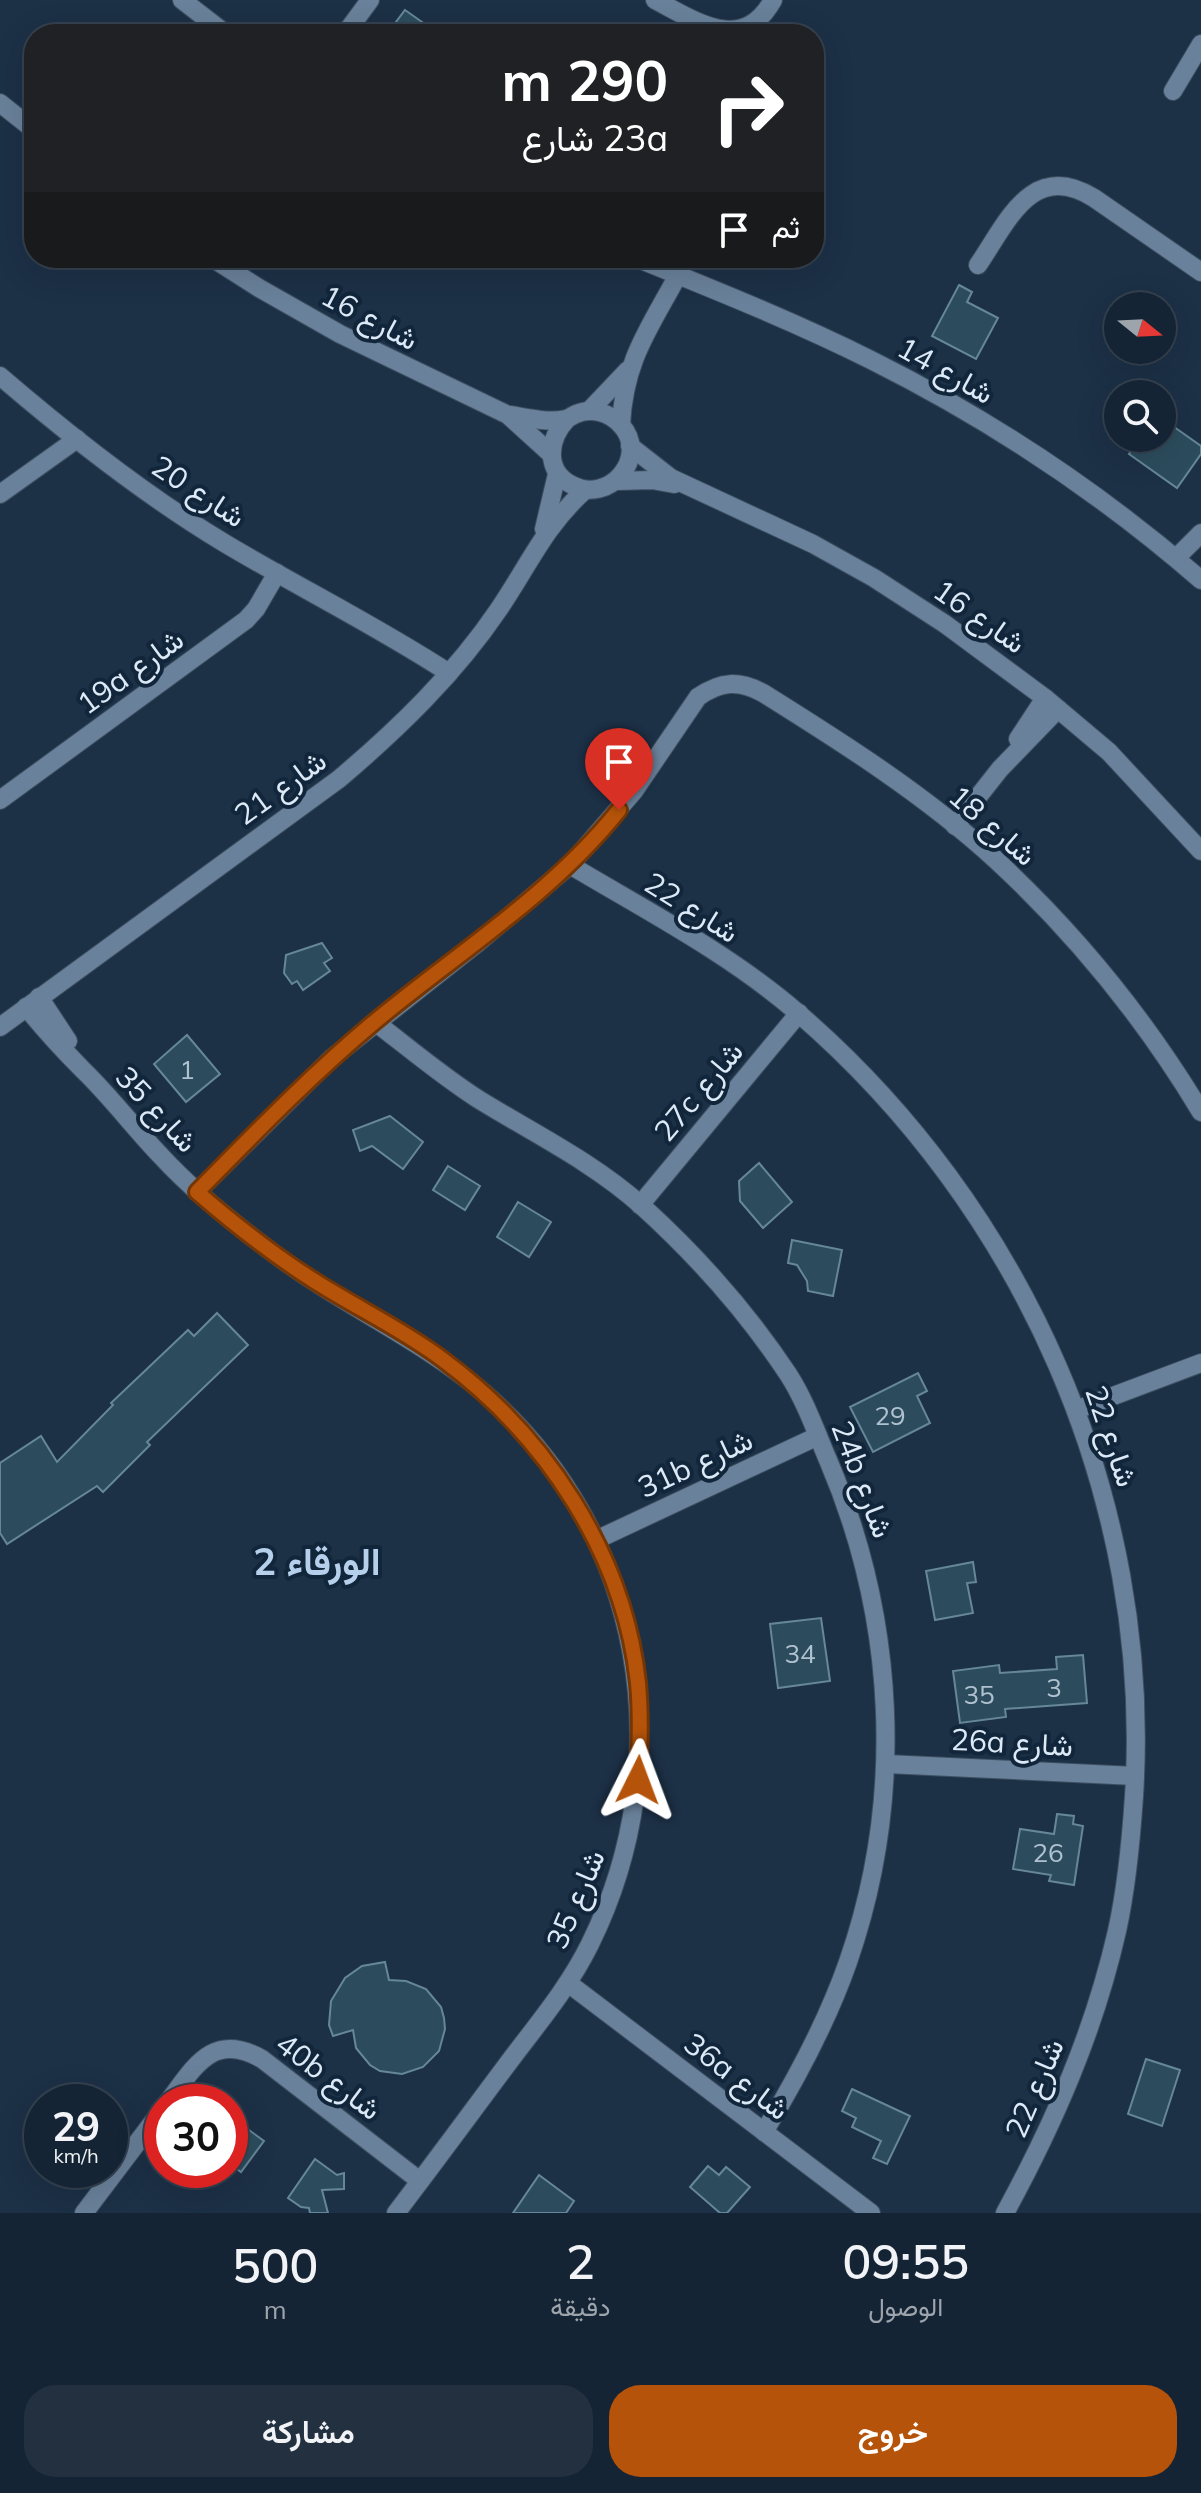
<!DOCTYPE html>
<html lang="ar">
<head>
<meta charset="utf-8">
<style>
  :root { --surface:#152434; --page:#223040; --text:#f1f3f6; --muted:#9da4ac; --line:#34414f; --accent:#b45309 }
  body { margin:0; font-family:Mulish,Vazirmatn,sans-serif; background:var(--page); color:var(--text); direction:rtl; height:100vh; display:flex; flex-direction:column; font-size:30px; white-space:nowrap }
  * { box-sizing:border-box; margin:0 }
  p { font-size:26px; color:var(--muted) }
  .icon { flex:none; width:44px; height:44px; fill:none; stroke:currentColor; stroke-width:2; stroke-linecap:round; stroke-linejoin:round }
  .map { position:relative; height:2213px; overflow:hidden; direction:ltr }
  .panel { display:flex; flex-direction:column; background:var(--surface); flex:1 }
  .panel>* { flex:none }
  .banner { position:absolute; left:24px; top:24px; width:800px; height:244px; border-radius:32px; box-shadow:0 8px 32px #0002,0 0 0 2px var(--line); direction:rtl; background:#202124; color:#fff; overflow:hidden }
  .needle { width:52px; rotate:108deg }
  .tools { position:absolute; left:1104px; top:292px; display:grid; gap:16px }
  .tools a { display:grid; place-items:center; width:72px; height:72px; border-radius:50%; background:var(--surface); box-shadow:0 8px 32px #0002,0 0 0 2px var(--line); font-size:40px }
  .speed { position:absolute; left:24px; top:2084px; display:flex; gap:16px; font-size:40px; font-weight:700; text-align:center }
  .speed>* { display:grid; place-content:center; width:104px; height:104px; border-radius:50%; background:var(--surface); box-shadow:0 8px 32px #0002,0 0 0 2px var(--line); line-height:1 }
  .speed small { font-size:20px; font-weight:400 }
  .speed .limit { border:12px solid #d22; background:#fff; color:#111 }
  .pin { position:absolute; display:grid; place-items:center; width:68px; height:68px; color:#fff; margin:-82px -34px; border-radius:50% 50% 50% 0; rotate:-45deg; box-shadow:0 0 8px #0007 }
  .pin .icon { rotate:45deg }
  .me { position:absolute; width:88px; margin:-44px; rotate:3deg; stroke-linejoin:round; filter:drop-shadow(0 0 6px #0008) }
  .turn { display:flex; align-items:center; gap:28px; height:168px; padding:0 24px; font-size:36px }
  .turn .icon { width:104px; height:104px; stroke-width:2.5 }
  .turn b { display:block; font-size:56px; line-height:68px }
  .then { display:flex; align-items:center; height:76px; padding:0 24px; background:#0003; gap:16px; font-size:30px }
  .eta { display:flex; justify-content:space-evenly; align-items:center; height:136px; text-align:center }
  .eta b { font-size:48px; font-weight:600; line-height:56px }
  .cta { display:flex; gap:16px; margin-top:auto; padding:16px 24px }
  .cta a { flex:1; height:92px; border-radius:32px; background:var(--accent); color:#fff; font-size:32px; font-weight:600; line-height:92px; text-align:center }
  .cta a+a { background:var(--page); color:var(--text) }
  .map>svg:first-child { display:block }
  .building { fill:#2c4c5d; stroke:#658799; stroke-width:2 }
  .lines { fill:none; stroke-linecap:round; stroke-linejoin:round }
  .minor-casing { stroke:#3c4e60; stroke-width:20 }
  .minor { stroke:#69819a; stroke-width:18 }
  .route-casing { stroke:#753606; stroke-width:20 }
  .route { stroke:#b45309; stroke-width:14 }
  .labels { text-anchor:middle; dominant-baseline:central; stroke-width:8; stroke-linejoin:round; paint-order:stroke }
  .number-label { font-size:26px; fill:#b0c2d0 }
  .street-label { font-size:30px; fill:#dce9f7; stroke:#12263b }
  .district-label { font-size:38px; font-weight:bold; fill:#b6cfeb; stroke:#12263b }
</style>
</head>
<body>
<div class="map">
<svg width="1201" height="2213" viewBox="0 0 1201 2213">
  <rect width="100%" height="100%" fill="#1c3046"/>
  <!-- building -->
  <g class="building">
    <path d="M405,10L439,34H387Z"/>
    <path d="M959,285L972,292L967,302L998,318L976,359L932,336Z"/>
    <path d="M1167,422L1201,446V454L1177,488L1129,454L1139,440L1149,447L1156,438H1162V430Z"/>
    <path d="M322,943L332,958L324,963L330,971L303,990L297,981L292,984L284,973L286,955Z"/>
    <path d="M187,1035L220,1074L186,1102L154,1064Z"/>
    <path d="M390,1116L423,1142L403,1169L372,1146L360,1151L353,1130Z"/>
    <path d="M759,1163L792,1202L763,1228L740,1201L739,1181Z"/>
    <path d="M448,1166L480,1186L465,1210L433,1190Z"/>
    <path d="M518,1202L551,1222L529,1257L497,1237Z"/>
    <path d="M792,1240L842,1250L833,1296L808,1291L807,1281L797,1265L788,1263Z"/>
    <path d="M217,1313L248,1345L147,1442L150,1445L103,1492L97,1486L7,1544L0,1533V1463L41,1436L57,1462L113,1405L111,1403L188,1330L194,1336Z"/>
    <path d="M918,1373L927,1391L917,1396L930,1423L873,1452L850,1407Z"/>
    <path d="M973,1562L976,1582L967,1583L973,1613L935,1620L926,1571Z"/>
    <path d="M821,1618L830,1681L778,1688L770,1624Z"/>
    <path d="M1083,1655L1087,1703L1005,1709L1006,1717L960,1723L953,1671L999,1665L1000,1673L1057,1669L1056,1657Z"/>
    <path d="M1057,1814L1074,1816L1073,1824L1083,1826L1074,1885L1049,1881L1051,1875L1013,1869L1020,1829L1054,1834Z"/>
    <path d="M385,1962L389,1980L406,1981L426,1989L441,2007L444,2018L445,2029L439,2051L423,2067L402,2074L380,2071L370,2065L356,2048L353,2030L333,2036L329,2025L331,2001L345,1978L362,1966Z"/>
    <path d="M1146,2059L1180,2070L1162,2126L1128,2114Z"/>
    <path d="M852,2089L910,2116L887,2164L873,2158L881,2141L852,2127L856,2118L842,2111Z"/>
    <path d="M230,2116L264,2141L241,2172L230,2164Z"/>
    <path d="M315,2159L337,2175L344,2173V2189L322,2190L328,2213H310L309,2208L301,2207L288,2198Z"/>
    <path d="M708,2166L719,2175L726,2167L750,2187L727,2213H720L690,2187Z"/>
    <path d="M539,2175L574,2201L566,2213H513Z"/>
  </g>
  <g class="lines">
    <!-- minor casing -->
    <g class="minor-casing">
      <g id="minor">
        <path d="M182,0L226,34"/>
        <path d="M655,0C696,21 742,55 773,0"/>
        <path d="M345,34L370,0"/>
        <path d="M1173,91L1201,44"/>
        <path d="M0,103L34,130"/>
        <path d="M212,258L259,288L340,334L508,415L551,454"/>
        <path d="M636,258C715,290 795,322 871,360C989,419 1101,493 1201,580"/>
        <path d="M978,265C1008,221 1032,160 1094,198L1201,272"/>
        <path d="M0,376C71,437 146,496 226,544C300,588 377,626 449,673"/>
        <path d="M589,411L628,370"/>
        <path d="M511,415C527,418 549,423 566,419C570,418 573,415 576,414C592,407 610,413 621,425C650,457 609,505 572,485C544,471 548,439 567,419"/>
        <path d="M621,425C624,361 649,329 678,275"/>
        <path d="M630,446L671,478L813,544L874,578L945,624L1045,698L1109,752L1201,851"/>
        <path d="M617,481L652,480L674,484"/>
        <path d="M0,494L77,439"/>
        <path d="M544,529L557,474"/>
        <path d="M1176,558L1201,533"/>
        <path d="M1018,739L1045,698"/>
        <path d="M0,800L246,620L256,609L277,573"/>
        <path d="M955,826L1000,769L1058,709"/>
        <path d="M570,865C647,911 730,954 798,1013C1023,1207 1153,1499 1134,1796C1131,1841 1127,1886 1117,1931C1094,2032 1054,2123 1005,2213"/>
        <path d="M39,997L68,1041"/>
        <path d="M26,1007C44,1029 63,1050 83,1070C111,1097 134,1128 161,1156C194,1192 233,1223 272,1252C340,1304 419,1338 484,1393C643,1530 682,1758 590,1944C570,1985 540,2021 512,2058C473,2110 435,2162 396,2213"/>
        <path d="M375,1022C409,1048 442,1076 478,1099C533,1133 593,1162 642,1206C697,1256 747,1312 788,1374C805,1400 816,1432 828,1460C896,1619 905,1798 848,1962C827,2022 797,2078 764,2132"/>
        <path d="M0,1027L339,779C398,729 455,674 499,609C529,565 544,527 585,490"/>
        <path d="M197,1192L332,1058L475,945L570,865L634,791L698,697C721,681 739,680 763,693C843,743 925,795 995,859C1074,932 1145,1019 1201,1112"/>
        <path d="M640,1205L799,1013"/>
        <path d="M1076,1410L1201,1363"/>
        <path d="M596,1540L818,1436"/>
        <path d="M887,1764L1135,1776"/>
        <path d="M568,1983L871,2213"/>
        <path d="M168,2102C195,2066 213,2031 262,2059L420,2181"/>
        <path d="M84,2213L162,2110"/>
      </g>
    </g>
    <!-- minor -->
    <use href="#minor" class="minor"/>
  </g>
  <g class="lines">
    <!-- route casing -->
    <g class="route-casing">
      <path id="route" d="M619,810C550,896 456,954 372,1024C310,1076 254,1134 197,1192C234,1224 272,1254 313,1280C355,1307 402,1329 442,1359C546,1436 624,1554 638,1683C641,1716 640,1747 638,1780"/>
    </g>
    <!-- route -->
    <use href="#route" class="route"/>
  </g>
  <g class="labels">
    <!-- number labels -->
    <g class="number-label">
      <text x="187" y="1069">1</text>
      <text x="890" y="1415">29</text>
      <text x="800" y="1653">34</text>
      <text x="1054" y="1687">3</text>
      <text x="979" y="1694">35</text>
      <text x="1048" y="1852">26</text>
    </g>
    <!-- street labels -->
    <g class="street-label">
      <text transform="translate(370 317) rotate(28)">شارع 16</text>
      <text transform="translate(946 370) rotate(29)">شارع 14</text>
      <text transform="translate(199 491) rotate(33)">شارع 20</text>
      <text transform="translate(980 616) rotate(35)">شارع 16</text>
      <text transform="translate(130 671) rotate(-36)">19a شارع</text>
      <text transform="translate(280 787) rotate(-36)">شارع 21</text>
      <text transform="translate(993 825) rotate(41)">شارع 18</text>
      <text transform="translate(692 907) rotate(32)">شارع 22</text>
      <text transform="translate(698 1091) rotate(-50)">27c شارع</text>
      <text transform="translate(157 1109) rotate(47)">شارع 35</text>
      <text transform="translate(1112 1436) rotate(71)">شارع 22</text>
      <text transform="translate(695 1463) rotate(-25)">31b شارع</text>
      <text transform="translate(863 1479) rotate(69)">24b شارع</text>
      <text transform="translate(1012 1742) rotate(3)">26a شارع</text>
      <text transform="translate(575 1899) rotate(-67)">شارع 35</text>
      <text transform="translate(329 2076) rotate(37)">40b شارع</text>
      <text transform="translate(737 2076) rotate(37)">36a شارع</text>
      <text transform="translate(1034 2088) rotate(-67)">شارع 22</text>
    </g>
    <!-- district labels -->
    <g class="district-label">
      <text x="317" y="1561">الورقاء 2</text>
    </g>
  </g>
</svg>
<div class="tools">
<a><svg class="needle" viewBox="-14 -14 28 28"><path d="M0-13l5 13h-10z" fill="#e53935"/><path d="M0 13l5-13h-10z" fill="#9da4ac"/></svg></a>
<a><svg class="icon" aria-label="search" viewBox="0 0 24 24"><circle cx="10" cy="10" r="6"/><path d="M15 15l6 6"/></svg></a>
</div>
<div class="speed"><div>29<small>km/h</small></div><div class="limit">30</div></div>
<div class="pin" style="left:619px;top:810px;background:#d93025"><svg class="icon" aria-label="arrive" viewBox="0 0 24 24"><path d="M6 21V4h12l-3 4 3 4H6"/></svg></div>
<svg class="me" style="left:638px;top:1780px" viewBox="-20 -20 40 40"><path d="M0-17L14 15 0 8-14 15z" fill="#b45309" stroke="#fff" stroke-width="4"/></svg>
<div class="banner">
<div class="turn"><svg class="icon" aria-label="right" viewBox="0 0 24 24"><path d="M7 20v-9h11M14 6l5 5-5 5"/></svg><div><b>290 m</b>23a شارع</div></div>
<div class="then">ثم<svg class="icon" aria-label="arrive" viewBox="0 0 24 24"><path d="M6 21V4h12l-3 4 3 4H6"/></svg></div>
</div>
</div>
<section class="panel">
<div class="eta">
<div><b>09:55</b><p>الوصول</p></div>
<div><b>2</b><p>دقيقة</p></div>
<div><b>500</b><p>m</p></div>
</div>
<div class="cta"><a>خروج</a><a>مشاركة</a></div>
</section>
</body>
</html>
